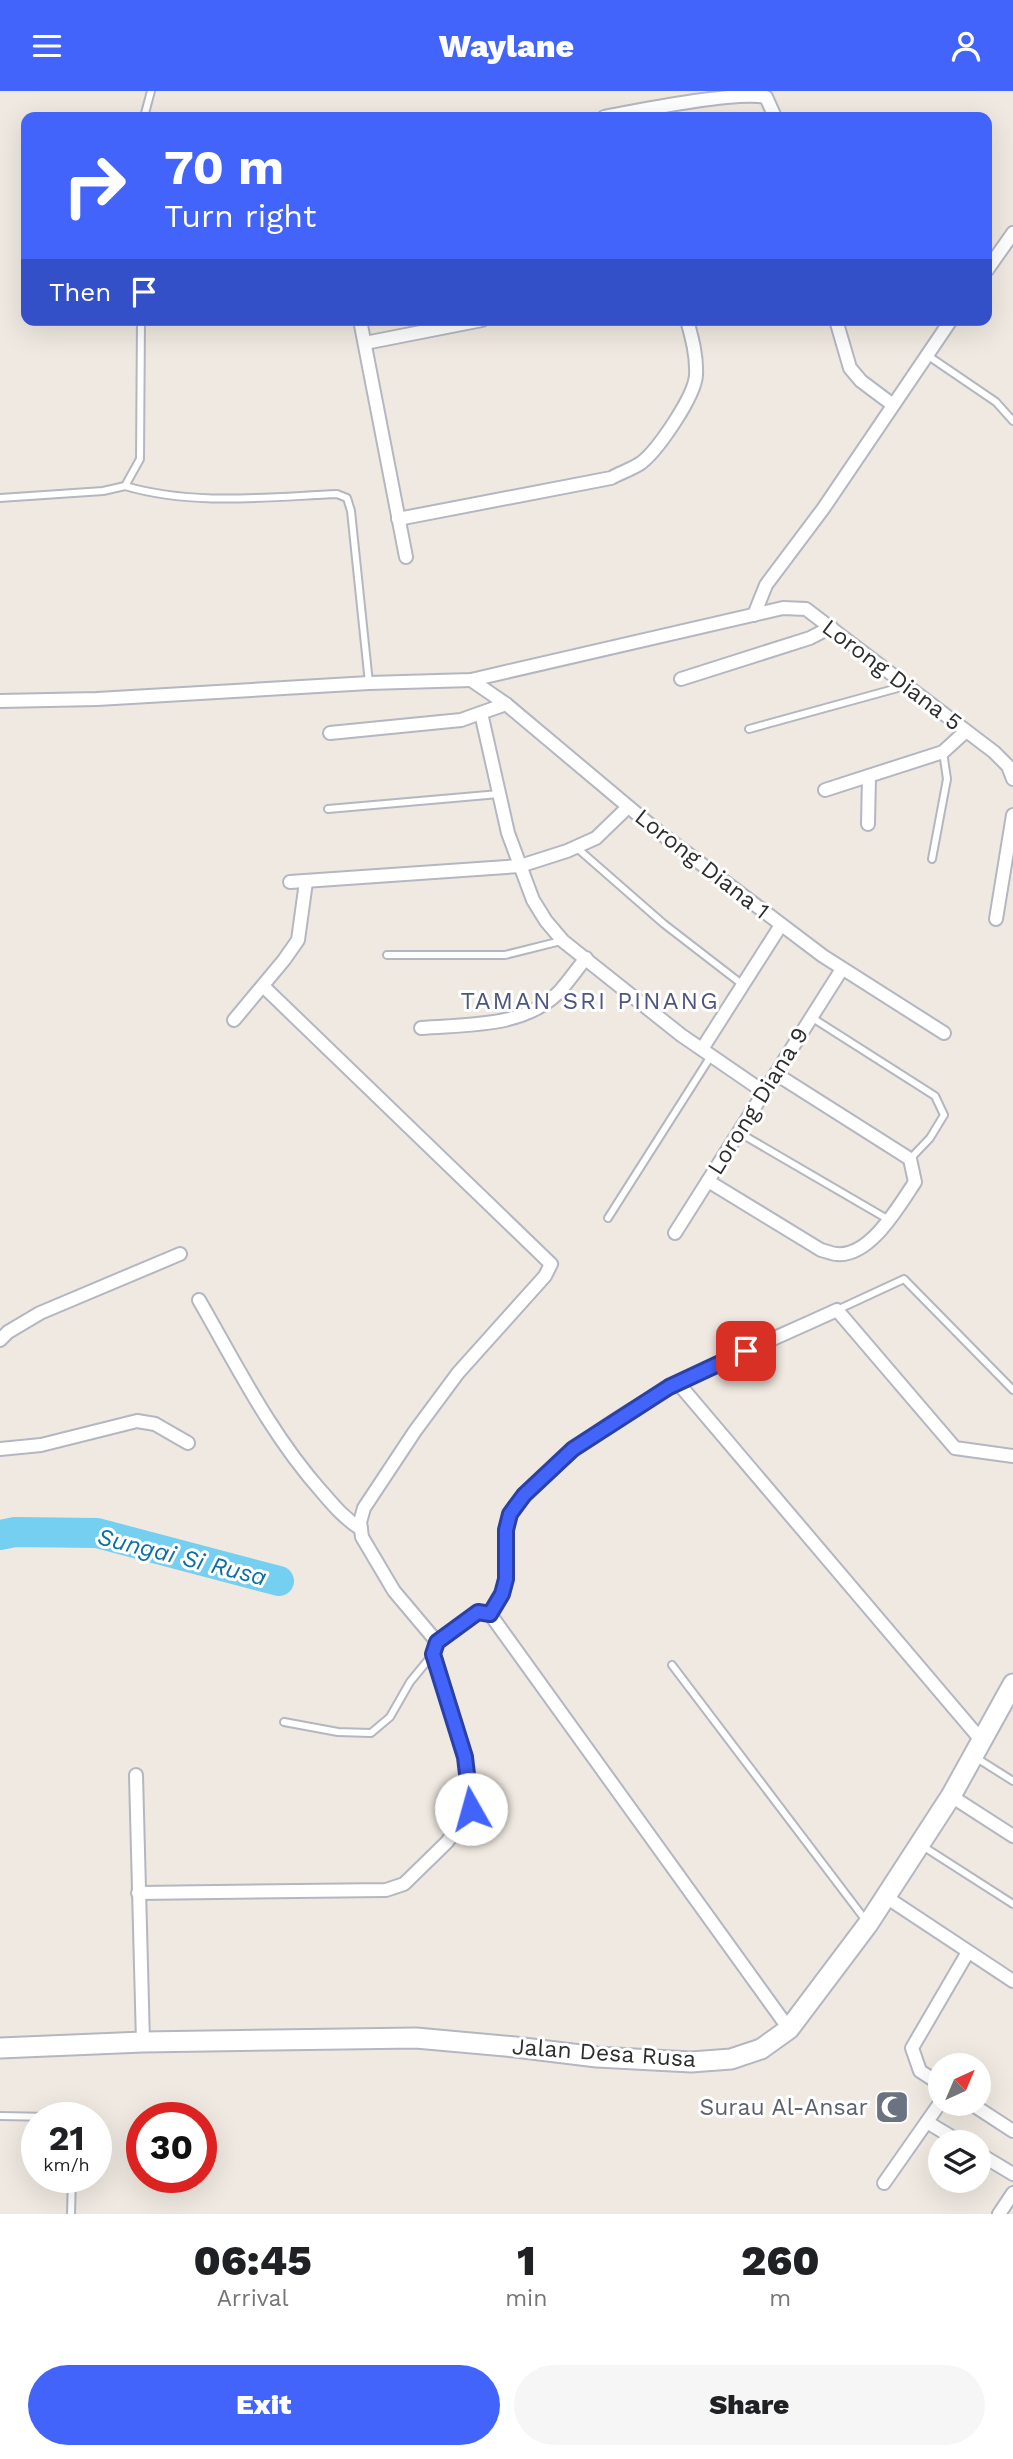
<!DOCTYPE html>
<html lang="en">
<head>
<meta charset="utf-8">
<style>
  :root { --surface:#fff; --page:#f6f6f6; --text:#202124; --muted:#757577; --accent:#4264fb }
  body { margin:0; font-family:"Work Sans",sans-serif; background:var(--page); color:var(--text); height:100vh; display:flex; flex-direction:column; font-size:26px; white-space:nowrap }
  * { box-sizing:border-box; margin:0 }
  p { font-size:23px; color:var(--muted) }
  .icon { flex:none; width:38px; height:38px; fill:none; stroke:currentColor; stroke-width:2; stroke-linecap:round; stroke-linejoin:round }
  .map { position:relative; height:2123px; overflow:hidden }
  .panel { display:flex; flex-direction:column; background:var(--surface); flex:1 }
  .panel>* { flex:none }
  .banner { position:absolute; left:21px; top:21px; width:971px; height:214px; border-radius:14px; box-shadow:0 7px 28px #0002; background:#4264fb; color:#fff; overflow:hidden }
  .needle { width:46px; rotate:44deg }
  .tools { position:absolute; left:928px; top:1962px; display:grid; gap:14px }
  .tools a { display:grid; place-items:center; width:63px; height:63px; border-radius:50%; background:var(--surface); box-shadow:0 7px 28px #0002; font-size:35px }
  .speed { position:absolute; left:21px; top:2011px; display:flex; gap:14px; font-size:35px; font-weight:700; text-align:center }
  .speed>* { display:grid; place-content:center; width:91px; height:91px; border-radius:50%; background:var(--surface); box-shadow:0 7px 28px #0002; line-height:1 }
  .speed small { font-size:18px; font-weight:400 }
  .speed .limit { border:10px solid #d22; background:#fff; color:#111 }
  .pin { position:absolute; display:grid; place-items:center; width:60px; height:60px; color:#fff; margin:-30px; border-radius:14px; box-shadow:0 4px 10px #0006 }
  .me { position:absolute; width:77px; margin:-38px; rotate:353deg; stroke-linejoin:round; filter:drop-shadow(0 0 5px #0008) }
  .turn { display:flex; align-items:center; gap:24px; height:147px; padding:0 28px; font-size:32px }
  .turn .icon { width:91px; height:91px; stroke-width:2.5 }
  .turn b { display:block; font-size:49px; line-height:60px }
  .then { display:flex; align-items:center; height:66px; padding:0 28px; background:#0003; gap:14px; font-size:26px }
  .eta { display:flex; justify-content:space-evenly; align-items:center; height:119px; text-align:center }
  .eta b { font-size:42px; font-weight:800; line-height:49px }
  .cta { display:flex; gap:14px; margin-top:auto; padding:14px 28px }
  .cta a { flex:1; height:80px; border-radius:42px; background:var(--accent); color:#fff; font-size:28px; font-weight:800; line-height:80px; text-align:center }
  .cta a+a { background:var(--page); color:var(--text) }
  header { display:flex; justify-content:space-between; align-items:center; height:91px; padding:0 28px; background:var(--accent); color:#fff; font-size:32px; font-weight:800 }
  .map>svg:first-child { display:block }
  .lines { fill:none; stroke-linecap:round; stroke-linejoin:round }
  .river { stroke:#75cff0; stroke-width:30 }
  .lane-casing { stroke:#b4b7c1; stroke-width:10 }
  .street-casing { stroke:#b4b7c1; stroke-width:16 }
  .secondary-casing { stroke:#b4b7c1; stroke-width:23 }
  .lane { stroke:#fff; stroke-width:6 }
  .street { stroke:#fff; stroke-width:12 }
  .secondary { stroke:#fff; stroke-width:19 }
  .route-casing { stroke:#2b41a3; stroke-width:18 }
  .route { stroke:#4264fb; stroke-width:12 }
  .labels { text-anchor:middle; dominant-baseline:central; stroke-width:6; stroke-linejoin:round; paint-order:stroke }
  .street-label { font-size:23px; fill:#2e2e2e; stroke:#fff }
  .worship-label { font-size:23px; fill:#5b616d; stroke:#fff; text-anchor:end }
  .neighbourhood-label { font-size:24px; letter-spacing:2px; fill:#4d5680; stroke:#fff }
  .water-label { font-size:24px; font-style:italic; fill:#0d6fa3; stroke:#fff }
</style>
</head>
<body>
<header><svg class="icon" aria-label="menu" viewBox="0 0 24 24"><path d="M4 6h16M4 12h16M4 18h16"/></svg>Waylane<svg class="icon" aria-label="person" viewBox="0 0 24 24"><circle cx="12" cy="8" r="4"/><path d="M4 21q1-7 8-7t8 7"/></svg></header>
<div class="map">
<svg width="1013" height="2123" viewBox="0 0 1013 2123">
  <rect width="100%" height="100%" fill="#efe9e1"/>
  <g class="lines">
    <!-- river -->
    <path class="river" d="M0,1444L15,1441L97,1442L279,1490"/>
    <!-- lane casing -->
    <g class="lane-casing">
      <g id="lane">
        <path d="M144,26L151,0"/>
        <path d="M927,264L996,311L1013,330"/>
        <path d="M125,395C193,415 266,406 337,403L347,407L351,420L369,592"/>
        <path d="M0,407L103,400L125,395L140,368L141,229"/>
        <path d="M749,638L905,595"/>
        <path d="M328,718L499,703"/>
        <path d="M577,757L664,833L743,894"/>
        <path d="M932,768L947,688L943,661"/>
        <path d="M387,864H505L561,850"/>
        <path d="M811,926L935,1005L944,1024L930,1047L910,1068"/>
        <path d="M738,1041L889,1129"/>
        <path d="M608,1127L711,965"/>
        <path d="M837,1219L904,1188L1013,1299"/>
        <path d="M672,1574L867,1831"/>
        <path d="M284,1631L338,1641L371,1642L390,1626L410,1591L433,1563"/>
        <path d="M975,1666L1013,1690"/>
        <path d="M921,1754L1013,1813"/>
        <path d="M0,2025L52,2026"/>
        <path d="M71,2123L72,2086"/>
      </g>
    </g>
    <!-- street casing -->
    <g class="street-casing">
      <g id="street">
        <path d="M604,26C641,19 735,0 766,6L775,26"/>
        <path d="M987,179L1013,142"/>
        <path d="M360,229L406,466"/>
        <path d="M836,229L850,277L861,290L893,314"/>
        <path d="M365,252L482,229"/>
        <path d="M398,428L611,387C620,382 632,378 641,372C658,359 695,305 696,284C697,265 692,247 687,229"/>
        <path d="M754,524L766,494L823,418L951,229"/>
        <path d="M681,588L810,547L831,536"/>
        <path d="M471,589L506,613L655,738L823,865L944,942"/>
        <path d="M0,610L97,608L369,592L471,589L783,517L806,518L994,661L1008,675L1013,688"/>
        <path d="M481,622L508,742L533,809L546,830L563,850L681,944L764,1001"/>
        <path d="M330,642L461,629L506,613"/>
        <path d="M825,699L943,661L966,640"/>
        <path d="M868,733L869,685"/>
        <path d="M290,791L520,775L567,760L596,747L628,716"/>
        <path d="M996,828L1013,724"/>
        <path d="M263,895L551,1173L545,1185L458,1282L415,1340L364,1417L360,1431L362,1446L394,1500L437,1551"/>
        <path d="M234,929L284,869L298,849L306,791"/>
        <path d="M421,937C468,933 523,937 559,901C569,890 577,878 586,867"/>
        <path d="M702,958L781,834"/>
        <path d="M708,1090L821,1159C826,1160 832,1163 837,1163C870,1166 899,1115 915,1091L910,1068L776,983"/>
        <path d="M675,1142L842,878"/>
        <path d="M199,1209C237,1275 271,1344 322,1401C334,1415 345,1428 361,1438"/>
        <path d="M0,1249L8,1241L40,1222L180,1163"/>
        <path d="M678,1292L982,1650"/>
        <path d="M0,1358L41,1354L137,1330L155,1333L188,1352"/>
        <path d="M490,1523C497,1512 503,1502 506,1489C509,1467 500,1441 512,1421C521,1406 535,1394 547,1382C629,1305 737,1265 837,1219L955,1357L1013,1365"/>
        <path d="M136,1684L143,1951"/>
        <path d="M951,1705L1013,1745"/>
        <path d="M138,1802L386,1799L404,1793L447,1751L471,1718L465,1666L433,1563L437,1551L478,1521L490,1523L789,1938"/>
        <path d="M886,1806L1013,1890"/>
        <path d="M940,1993L920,1980L912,1957L968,1861"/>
        <path d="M970,2012L1013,2040"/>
        <path d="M927,2031L960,2051"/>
        <path d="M978,2062L1013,2083"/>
        <path d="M884,2092L940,2012"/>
        <path d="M999,2123L1013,2102"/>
      </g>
    </g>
    <!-- secondary casing -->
    <g class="secondary-casing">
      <path id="secondary" d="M0,1957L143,1951L416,1947L515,1956L597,1966L691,1971L731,1968L761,1958L789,1938L868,1833L951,1705L1013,1593"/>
    </g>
    <!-- lane -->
    <use href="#lane" class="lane"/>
    <!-- street -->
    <use href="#street" class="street"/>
    <!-- secondary -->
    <use href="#secondary" class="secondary"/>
  </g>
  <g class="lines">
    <!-- route casing -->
    <g class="route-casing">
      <path id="route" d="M471,1718L465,1666L433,1563L437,1551L478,1521L490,1523L502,1503L506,1488V1439L510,1423L524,1404L573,1358L669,1296L746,1260"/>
    </g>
    <!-- route -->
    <use href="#route" class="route"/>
  </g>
  <!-- icons -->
  <defs>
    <g id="mosque-square" transform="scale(1.75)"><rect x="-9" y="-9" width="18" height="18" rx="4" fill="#6b7280" stroke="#fff"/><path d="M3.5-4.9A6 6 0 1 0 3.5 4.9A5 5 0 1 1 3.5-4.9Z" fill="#fff"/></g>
  </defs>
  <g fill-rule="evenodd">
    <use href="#mosque-square" x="892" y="2016"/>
  </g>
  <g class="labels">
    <!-- street labels -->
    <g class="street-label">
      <text transform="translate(892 584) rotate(37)">Lorong Diana 5</text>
      <text transform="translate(702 773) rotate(38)">Lorong Diana 1</text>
      <text transform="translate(758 1010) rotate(-58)">Lorong Diana 9</text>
      <text transform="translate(604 1962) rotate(4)">Jalan Desa Rusa</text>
    </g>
    <!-- worship labels -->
    <g class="worship-label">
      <text x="868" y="2016">Surau Al-Ansar</text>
    </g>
    <!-- neighbourhood labels -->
    <g class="neighbourhood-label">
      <text x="590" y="910">TAMAN SRI PINANG</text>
    </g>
    <!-- water labels -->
    <g class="water-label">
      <text transform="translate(182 1466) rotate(14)">Sungai Si Rusa</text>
    </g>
  </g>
</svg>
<div class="tools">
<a><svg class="needle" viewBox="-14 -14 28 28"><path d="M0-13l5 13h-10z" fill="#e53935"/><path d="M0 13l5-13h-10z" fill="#757577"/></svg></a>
<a><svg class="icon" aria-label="layers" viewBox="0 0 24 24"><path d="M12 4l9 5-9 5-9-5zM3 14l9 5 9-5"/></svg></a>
</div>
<div class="speed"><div>21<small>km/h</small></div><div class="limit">30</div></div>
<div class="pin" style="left:746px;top:1260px;background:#d93025"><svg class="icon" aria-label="arrive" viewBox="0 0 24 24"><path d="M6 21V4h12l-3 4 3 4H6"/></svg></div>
<svg class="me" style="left:471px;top:1718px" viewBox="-20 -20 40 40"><circle r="19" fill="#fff"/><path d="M0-13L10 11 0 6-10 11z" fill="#4264fb"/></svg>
<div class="banner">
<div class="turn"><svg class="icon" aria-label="right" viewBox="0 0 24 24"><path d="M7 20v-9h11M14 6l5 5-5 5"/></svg><div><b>70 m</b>Turn right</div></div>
<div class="then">Then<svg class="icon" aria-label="arrive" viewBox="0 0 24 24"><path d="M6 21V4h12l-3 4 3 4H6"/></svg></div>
</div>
</div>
<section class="panel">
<div class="eta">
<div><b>06:45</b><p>Arrival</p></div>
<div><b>1</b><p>min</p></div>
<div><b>260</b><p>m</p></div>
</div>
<div class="cta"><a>Exit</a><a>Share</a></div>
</section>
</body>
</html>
